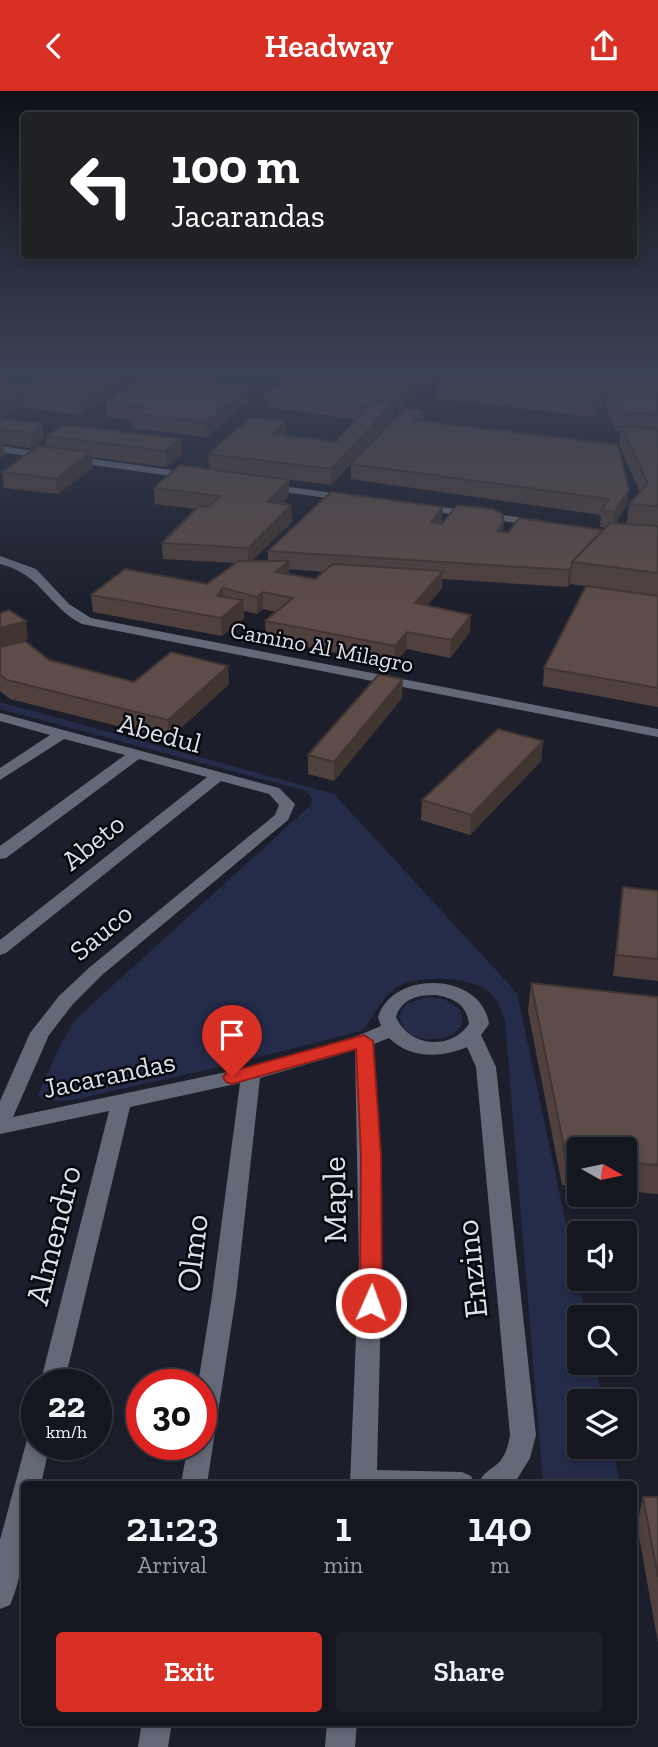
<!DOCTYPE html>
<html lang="en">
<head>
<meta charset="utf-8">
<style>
  :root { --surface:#151720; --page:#1e2029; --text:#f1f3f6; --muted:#9d9fa5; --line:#34363e; --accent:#d93025 }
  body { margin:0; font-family:"Zilla Slab",serif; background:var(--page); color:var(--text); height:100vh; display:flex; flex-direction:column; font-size:26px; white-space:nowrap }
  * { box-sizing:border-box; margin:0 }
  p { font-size:23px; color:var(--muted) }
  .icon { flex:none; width:38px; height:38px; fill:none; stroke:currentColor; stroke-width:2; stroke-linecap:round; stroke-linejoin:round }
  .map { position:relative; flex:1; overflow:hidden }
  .panel { position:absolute; left:21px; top:1390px; width:616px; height:245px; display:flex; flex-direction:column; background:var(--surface); border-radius:7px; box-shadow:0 4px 10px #0003,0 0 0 2px var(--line) }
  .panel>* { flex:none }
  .guide { position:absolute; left:21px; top:21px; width:616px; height:147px; border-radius:7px; box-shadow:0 4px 10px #0003,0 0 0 2px var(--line); background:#202124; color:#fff; overflow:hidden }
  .needle { width:46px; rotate:99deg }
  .tools { position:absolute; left:567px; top:1046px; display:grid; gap:14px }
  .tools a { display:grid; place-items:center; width:70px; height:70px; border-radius:7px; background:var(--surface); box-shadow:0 4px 10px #0003,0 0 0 2px var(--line); font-size:35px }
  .speed { position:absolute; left:21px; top:1278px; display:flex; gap:14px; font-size:35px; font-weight:700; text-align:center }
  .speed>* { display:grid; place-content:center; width:91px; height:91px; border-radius:50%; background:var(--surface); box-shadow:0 4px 10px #0003,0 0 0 2px var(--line); line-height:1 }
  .speed small { font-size:18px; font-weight:400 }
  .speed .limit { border:10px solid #d22; background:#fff; color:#111 }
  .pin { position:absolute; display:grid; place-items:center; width:60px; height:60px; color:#fff; margin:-72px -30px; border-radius:50% 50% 50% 0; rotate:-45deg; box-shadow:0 0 7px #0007 }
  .pin .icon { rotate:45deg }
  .me { position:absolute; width:77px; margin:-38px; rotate:2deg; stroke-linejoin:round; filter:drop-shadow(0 0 5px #0008) }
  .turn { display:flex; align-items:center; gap:24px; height:147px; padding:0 35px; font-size:32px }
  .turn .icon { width:91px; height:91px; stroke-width:2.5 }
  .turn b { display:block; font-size:49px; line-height:60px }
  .eta { display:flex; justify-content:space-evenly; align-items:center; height:119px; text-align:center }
  .eta b { font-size:42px; font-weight:600; line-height:49px }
  .cta { display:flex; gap:14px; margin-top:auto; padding:14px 35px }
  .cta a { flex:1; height:80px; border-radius:7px; background:var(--accent); color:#fff; font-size:28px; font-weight:600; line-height:80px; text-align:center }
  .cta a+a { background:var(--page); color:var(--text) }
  header { display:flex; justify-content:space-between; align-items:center; height:91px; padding:0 35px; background:var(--accent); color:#fff; font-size:32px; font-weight:600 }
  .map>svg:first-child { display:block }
  .green { fill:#252c49 }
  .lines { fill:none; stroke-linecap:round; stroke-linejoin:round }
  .minor { fill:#646978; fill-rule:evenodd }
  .wall { fill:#50413e; fill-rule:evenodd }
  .shaded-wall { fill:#413532 }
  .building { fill:#5d4c48; stroke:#413532; stroke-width:2 }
  .route { fill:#d93025; stroke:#8d1f18; stroke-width:2 }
  .labels { text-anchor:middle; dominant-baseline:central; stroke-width:5; stroke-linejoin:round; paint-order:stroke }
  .far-street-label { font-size:23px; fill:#dcdfe8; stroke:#08090f }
  .street-label { font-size:28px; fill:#dcdfe8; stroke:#08090f }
  .near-street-label { font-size:33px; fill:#dcdfe8; stroke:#08090f }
</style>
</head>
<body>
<header><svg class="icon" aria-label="back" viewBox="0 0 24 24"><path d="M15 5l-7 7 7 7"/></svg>Headway<svg class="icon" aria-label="share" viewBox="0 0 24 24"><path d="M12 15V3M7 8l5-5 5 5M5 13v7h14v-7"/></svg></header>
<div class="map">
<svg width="658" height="1656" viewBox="0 0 658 1656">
  <rect width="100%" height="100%" fill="#1c1f2b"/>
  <!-- green -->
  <g class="green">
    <path d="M0,611L334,703L517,902L586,1227H579V1272H595L603,1311H579V1356H613L620,1393H543L505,929C500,916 495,901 480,895C458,886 416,884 395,897C381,906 374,928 361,940L228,974L72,1009L45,1010L38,1004L60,954L77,927L311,714L312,707L306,700L0,618Z"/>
    <path d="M428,906L444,908L460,919L463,931C452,956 403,954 399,925L406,913Z"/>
  </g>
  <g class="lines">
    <!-- minor -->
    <g class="minor">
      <path d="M0,355L193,382L198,385L193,388L0,361Z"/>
      <path d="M266,393L349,404L355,407L349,410L262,398V394Z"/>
      <path d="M418,413L540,429L546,432L540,435L414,418L412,416Z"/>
      <path d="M0,465L36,478L69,513L91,527L658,638V646L82,533C47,515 43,484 0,473Z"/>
      <path d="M0,622L279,697L295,713L288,729L102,884L73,913L49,944L13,1026L250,976L357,945L381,935L378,926C393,878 482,881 489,933L481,944L496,976L536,1344L530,1367L514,1393H478C488,1371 504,1382 510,1344L476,976L467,956C441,967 410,968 389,947L374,953L382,1172L377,1379L462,1381L471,1385L475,1393H350L359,1172L355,959L260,987L236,1205L207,1393H181L188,1353H201V1293H198L212,1205L240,992L130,1016L64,1293H40L109,1020L0,1043V1010L30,942L59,905L90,876L275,724L279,714L269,703L221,690L6,862L0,864V849L207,686L139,668L6,767L0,768V755L125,664L64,648L0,689V677L50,644L0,630ZM436,904C454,907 467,914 469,933C451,960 409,956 396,926C402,907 418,904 436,904Z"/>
      <path d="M37,1342V1353H50L41,1393H24C24,1434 27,1476 10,1514L0,1518V1449L28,1345Z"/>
      <path d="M142,1631H172L168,1656H138Z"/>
      <path d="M327,1631H357L355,1656H325Z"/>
    </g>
  </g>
  <!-- wall -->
  <g class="wall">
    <path d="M50,283H121L122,295L80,324L20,316L1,328L42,333L44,348L31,357L3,353L5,364L0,367V291L31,295Z"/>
    <path d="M149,283H223L212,291L248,296L249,310L206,346L132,337L131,329L107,326L106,311Z"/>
    <path d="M287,283H435L429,290L418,288L417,299L401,317L394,316V325L331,394L241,382L289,389V405L281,413L291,414L292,431L252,470H268V460L442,432L508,442L603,439L606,436H600L601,424L351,388V373L424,320V330L627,414L616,432L627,433L629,413L640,401L619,354L621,340H616L606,317L608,305L595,326L435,307L436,293L658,283V616L543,595L544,577L586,495L570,493L567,496L442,488V497L427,515L470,541L450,567L407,558L394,573L266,548L265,530L276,521L263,518L257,523L244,520V527L222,545L93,521L91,504L207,493L235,472L163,468L162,452L196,418L155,413L154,397L209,378L208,363L286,345L336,351L356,328L265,316V302L281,297V288ZM289,478L324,481L315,488L289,483Z"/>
    <path d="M46,345L181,348L182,363L166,376L92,366L93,377L58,403L4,397L2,381L47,356Z"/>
    <path d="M0,522L28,548L0,556L134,591L229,593L169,648L10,608L0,600Z"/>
    <path d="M402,607L334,690L308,683V664Z"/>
    <path d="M543,650L541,670L470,744L421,729L422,709Z"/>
    <path d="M623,796L658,800V890L613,885Z"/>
    <path d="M531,892L658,906V1103L625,1100V1059H579V1096L562,1094L528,920Z"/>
    <path d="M643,1406H658V1552L637,1434Z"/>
  </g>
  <!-- shaded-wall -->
  <g class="shaded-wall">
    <path d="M117,283H121L122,295L80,324L79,309Z"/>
    <path d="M210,283H223L211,293Z"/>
    <path d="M408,283H416V288L418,285L417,299L401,317L402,302Z"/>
    <path d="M429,283H435L429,290Z"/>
    <path d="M615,283H622L609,299L608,305L595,326L596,311Z"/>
    <path d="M248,296L249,310L206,346L205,331Z"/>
    <path d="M19,301L20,316L0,328V313Z"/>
    <path d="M394,311V325L331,394V378Z"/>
    <path d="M424,320L423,334L413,329Z"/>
    <path d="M286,331V346L273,343Z"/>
    <path d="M42,333L44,348L31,357L30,342Z"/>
    <path d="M181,348L182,363L166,376L165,360Z"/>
    <path d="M3,349L5,364L0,367V351Z"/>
    <path d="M91,361L93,377L58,403L56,388Z"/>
    <path d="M289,389V405L267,427V411Z"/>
    <path d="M629,399L627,414L612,437L614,421Z"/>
    <path d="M291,414L292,431L248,473V457Z"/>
    <path d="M443,416L442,433L431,431Z"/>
    <path d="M504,431L503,447L497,440Z"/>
    <path d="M289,470V487L275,481Z"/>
    <path d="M572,476L570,493L567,496L569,479Z"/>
    <path d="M443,480L442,497L414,530L415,512Z"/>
    <path d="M223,497L224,514L217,505Z"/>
    <path d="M263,501V518L257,523V506Z"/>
    <path d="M243,509L244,527L222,545L221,527Z"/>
    <path d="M471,524L470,541L450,567L451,549Z"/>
    <path d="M26,530L28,548L0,556V537Z"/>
    <path d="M407,541V558L394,573L395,555Z"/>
    <path d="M228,575L229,593L169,648L168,629Z"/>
    <path d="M403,588L402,607L334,690V671Z"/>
    <path d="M543,650L541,670L470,744L471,724Z"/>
  </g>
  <!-- building -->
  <g class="building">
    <path d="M50,283H117L79,309L19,301L0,313V291L31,295Z"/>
    <path d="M287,283H408L407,284L418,285L402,302L281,288Z"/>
    <path d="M445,283H615L596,311L436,293Z"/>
    <path d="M621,283H658V323L618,321L609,299Z"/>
    <path d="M146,284L248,296L205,331L131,322L142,316L106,311Z"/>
    <path d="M272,296L394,311L331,378L208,363L251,326L286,331L273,343L336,351L368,315L265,302Z"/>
    <path d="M405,317L424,320L413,329L618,354L629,399L614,421L602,419L609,408L351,373Z"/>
    <path d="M0,328L42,333L30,342L0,338Z"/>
    <path d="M65,334L181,348L165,360L46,345Z"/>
    <path d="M621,335L658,338V415L629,413L648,392Z"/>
    <path d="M38,355L91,361L56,388L2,381Z"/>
    <path d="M180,374L289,389L267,411L291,414L248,457L162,452L199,415L208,416L220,405L154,397Z"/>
    <path d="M331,401L443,416L431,431L442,433L457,414L493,418L502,423L504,431L497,440L508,442L519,427L603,439L572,471V476L569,479L268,460Z"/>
    <path d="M610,432L658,435V482L572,471Z"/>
    <path d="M239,470H289L275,481L315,488L333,473L443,480L415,512L471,524L451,549L407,541L395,555L265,530L293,507L263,501L257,506L223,497L217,505L243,509L221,527L91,504L125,478L207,493Z"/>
    <path d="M586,495L658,505V597L544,577Z"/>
    <path d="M9,519L26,530L0,537V522Z"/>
    <path d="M25,550L49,569L134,591L171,561L228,575L168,629L7,589L0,584V555L1,556Z"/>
    <path d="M379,583L403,588L334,671L308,664Z"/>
    <path d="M498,638L543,650L471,724L422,709Z"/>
    <path d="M623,796L658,800V868L616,864Z"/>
    <path d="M531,892L658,906V1074L625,1071V1059H579V1067L566,1066Z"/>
    <path d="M643,1406H658V1486Z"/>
  </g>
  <!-- sky -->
  <linearGradient id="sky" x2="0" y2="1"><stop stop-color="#0f1118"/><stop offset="0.55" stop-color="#3a4255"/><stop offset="1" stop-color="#3a4255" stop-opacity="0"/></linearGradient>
  <rect width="658" height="515" fill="url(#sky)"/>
  <!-- route -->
  <path class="route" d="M364,944L373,950L381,1065L382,1212L379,1218L371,1221L363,1218L360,1212L361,1065L356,958L232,993L226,991L223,986L226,982Z"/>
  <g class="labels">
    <!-- far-street labels -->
    <g class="far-street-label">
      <text transform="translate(322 556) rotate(11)">Camino Al Milagro</text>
    </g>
    <!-- street labels -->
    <g class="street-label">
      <text transform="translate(160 642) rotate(15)">Abedul</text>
      <text transform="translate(93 751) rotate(-39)">Abeto</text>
      <text transform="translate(101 841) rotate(-40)">Sauco</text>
      <text transform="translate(109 984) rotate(-12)">Jacarandas</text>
    </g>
    <!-- near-street labels -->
    <g class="near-street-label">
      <text transform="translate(334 1109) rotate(-91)">Maple</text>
      <text transform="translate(53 1144) rotate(-76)">Almendro</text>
      <text transform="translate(192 1162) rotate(-83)">Olmo</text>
      <text transform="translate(471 1178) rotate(-96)">Enzino</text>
    </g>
  </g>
</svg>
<div class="tools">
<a><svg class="needle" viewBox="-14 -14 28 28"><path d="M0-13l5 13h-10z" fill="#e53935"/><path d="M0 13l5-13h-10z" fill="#9d9fa5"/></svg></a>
<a><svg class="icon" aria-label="sound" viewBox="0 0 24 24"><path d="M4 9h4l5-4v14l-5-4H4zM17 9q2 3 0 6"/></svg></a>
<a><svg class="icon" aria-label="search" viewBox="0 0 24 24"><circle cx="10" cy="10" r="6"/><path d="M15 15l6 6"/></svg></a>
<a><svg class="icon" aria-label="layers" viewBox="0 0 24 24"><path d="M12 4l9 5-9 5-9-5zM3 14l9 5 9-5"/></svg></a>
</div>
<div class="speed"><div>22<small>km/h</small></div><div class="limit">30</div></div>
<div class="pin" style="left:232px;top:986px;background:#d93025"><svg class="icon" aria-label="arrive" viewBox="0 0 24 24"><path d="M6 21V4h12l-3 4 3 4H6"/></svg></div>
<svg class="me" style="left:371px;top:1212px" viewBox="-20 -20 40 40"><circle r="17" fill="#d93025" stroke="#fff" stroke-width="3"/><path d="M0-11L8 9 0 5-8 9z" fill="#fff"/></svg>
<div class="guide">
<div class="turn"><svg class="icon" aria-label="left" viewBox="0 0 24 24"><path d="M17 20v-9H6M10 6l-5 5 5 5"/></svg><div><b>100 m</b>Jacarandas</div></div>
</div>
<section class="panel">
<div class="eta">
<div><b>21:23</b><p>Arrival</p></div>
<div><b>1</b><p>min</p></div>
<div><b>140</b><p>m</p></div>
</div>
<div class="cta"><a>Exit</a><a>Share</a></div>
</section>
</div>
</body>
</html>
